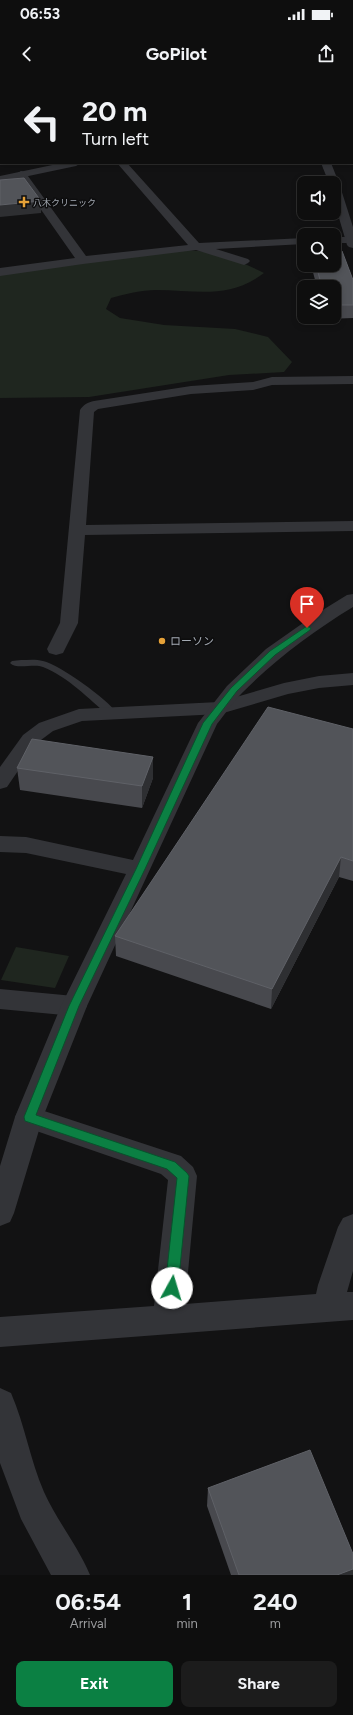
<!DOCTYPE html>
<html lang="en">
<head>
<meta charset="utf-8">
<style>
  :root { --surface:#0e0e0e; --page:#1c1c1c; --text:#f1f3f6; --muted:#9b9c9e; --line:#2e2e2e; --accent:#0b8043 }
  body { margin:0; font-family:Figtree,"Noto Sans JP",sans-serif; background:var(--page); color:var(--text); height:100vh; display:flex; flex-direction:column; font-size:15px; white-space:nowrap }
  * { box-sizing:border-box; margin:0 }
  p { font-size:13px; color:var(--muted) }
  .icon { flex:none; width:22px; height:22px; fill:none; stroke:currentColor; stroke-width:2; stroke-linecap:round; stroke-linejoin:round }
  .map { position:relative; height:1495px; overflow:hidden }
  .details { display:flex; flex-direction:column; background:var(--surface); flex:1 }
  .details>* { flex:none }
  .hud { position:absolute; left:0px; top:0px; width:353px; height:84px; box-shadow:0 2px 6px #0003,0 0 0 1px var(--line); background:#0e0e0e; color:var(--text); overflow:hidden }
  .fabs { position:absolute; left:297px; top:96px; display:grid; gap:8px }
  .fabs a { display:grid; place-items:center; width:44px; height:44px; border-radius:8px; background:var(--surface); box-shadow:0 2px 6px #0003,0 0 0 1px var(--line); font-size:20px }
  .pin { position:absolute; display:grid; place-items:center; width:34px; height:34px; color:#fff; margin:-41px -17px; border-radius:50% 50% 50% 0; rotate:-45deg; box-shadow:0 0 4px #0007 }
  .pin .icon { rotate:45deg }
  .me { position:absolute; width:44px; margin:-22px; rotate:6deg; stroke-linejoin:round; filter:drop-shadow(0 0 3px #0008) }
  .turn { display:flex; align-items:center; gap:14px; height:84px; padding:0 16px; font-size:18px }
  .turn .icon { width:52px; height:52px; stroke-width:2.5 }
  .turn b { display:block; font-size:28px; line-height:34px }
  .eta { display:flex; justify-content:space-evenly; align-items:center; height:68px; text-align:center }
  .eta b { font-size:24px; font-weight:700; line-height:28px }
  .action { display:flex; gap:8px; margin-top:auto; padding:8px 16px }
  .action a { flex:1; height:46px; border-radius:8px; background:var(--accent); color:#fff; font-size:16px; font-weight:700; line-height:46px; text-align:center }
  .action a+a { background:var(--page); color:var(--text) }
  .status { display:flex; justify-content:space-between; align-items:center; height:28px; padding:0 20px; background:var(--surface); direction:ltr }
  .status svg { height:11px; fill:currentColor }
  header { display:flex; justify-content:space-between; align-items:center; height:52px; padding:0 16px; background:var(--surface); font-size:18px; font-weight:700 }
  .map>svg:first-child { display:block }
  .green { fill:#1f261f }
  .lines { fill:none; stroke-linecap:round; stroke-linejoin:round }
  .service { fill:#333438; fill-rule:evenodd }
  .minor { fill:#333438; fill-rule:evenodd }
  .tertiary { fill:#333438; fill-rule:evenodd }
  .wall { fill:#48494e }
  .shaded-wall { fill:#2e2f32 }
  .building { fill:#525459; stroke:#5f6167 }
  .route { fill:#0b8043; stroke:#07532c }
  .poi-dot { fill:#e5a138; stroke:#0d0d0e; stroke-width:1.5 }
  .labels { text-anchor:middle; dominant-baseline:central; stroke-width:3; stroke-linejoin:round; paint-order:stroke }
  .far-poi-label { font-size:9px; fill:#a4aab3; stroke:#0d0d0e; text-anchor:start }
  .poi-label { font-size:11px; fill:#a4aab3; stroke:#0d0d0e; text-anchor:start }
</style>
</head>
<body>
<div class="status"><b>06:53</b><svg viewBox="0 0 49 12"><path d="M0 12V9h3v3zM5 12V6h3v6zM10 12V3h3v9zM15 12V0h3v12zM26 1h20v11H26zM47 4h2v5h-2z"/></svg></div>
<header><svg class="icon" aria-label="back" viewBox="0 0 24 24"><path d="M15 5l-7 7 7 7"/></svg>GoPilot<svg class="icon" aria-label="share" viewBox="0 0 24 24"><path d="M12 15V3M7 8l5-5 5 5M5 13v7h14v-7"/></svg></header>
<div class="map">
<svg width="353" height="1495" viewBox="0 0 353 1495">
  <rect width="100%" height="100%" fill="#121213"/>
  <!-- green -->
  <g class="green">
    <path d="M183,170C212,170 238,180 264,193C228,220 197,210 156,210C141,210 126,214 111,218L106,229L120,238L164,245L235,249L268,257L292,282L284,292L229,295L89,317L0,318V193Z"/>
    <path d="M16,867L69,876L55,908L1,900Z"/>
  </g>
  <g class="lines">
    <!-- service -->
    <path class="service" d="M21,580C28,580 36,579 43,581C60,585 107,619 117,633L116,635H108C89,619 68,597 43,587C34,583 17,590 10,583L12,581Z"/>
    <!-- minor -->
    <g class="minor">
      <path d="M0,0H5V1H1V4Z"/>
      <rect x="180" y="0" width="8" height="1"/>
      <rect x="292" y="0" width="12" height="1"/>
      <rect x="0" y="32" width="1" height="6"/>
      <rect x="0" y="69" width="1" height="6"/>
      <path d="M117,83H127L199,163L304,158V164L216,169L248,179L250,181L248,183L244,185L196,170L83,184L0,196V188L75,178L16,94L21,91L25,92L86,176L188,165Z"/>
      <rect x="334" y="157" width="19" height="6"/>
      <path d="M353,296V304L272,305L253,310L191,314L98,329L94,332L86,445L353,441V451L85,455L78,543L63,573L56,575L49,573L47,569L60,543L80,330C83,325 88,322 94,321L191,306L253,302L272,297Z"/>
      <path d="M353,593V605L319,608L288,614L220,634L82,641L53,651L37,663L7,707L0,709V687L23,655L39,643L79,629L219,622L284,603L319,596Z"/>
      <path d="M0,909L74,916L83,919L87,926L83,933L74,936L0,929Z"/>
      <path d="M29,1026L181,1076L193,1087L197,1096L185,1224L316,1214L318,1205L338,1147L343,1138L353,1134V1191L347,1212H353V1240L0,1267V1237L154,1226L168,1100L161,1094L19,1045L15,1037L19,1029Z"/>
    </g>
    <!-- tertiary -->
    <g class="tertiary">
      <path d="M319,0H328L319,1Z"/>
      <rect x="352" y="35" width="1" height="6"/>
      <path d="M62,83H81L76,86L0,102V96Z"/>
      <path d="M321,83H331L339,103L353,147V168L349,167L347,165L334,121V103H329Z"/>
      <path d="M353,514V527C312,552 276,579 242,613C233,622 225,634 217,644L87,926L43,1037L14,1133L10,1142L0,1146V1086L15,1037L61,926L126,794L26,773L0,772V756L26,757L133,780L198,643L227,606L266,569L313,536L347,515Z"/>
      <path d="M0,1308L11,1313C25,1345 30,1380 44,1412C57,1441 78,1466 90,1495H51L21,1439L0,1383Z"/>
    </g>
  </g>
  <!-- wall -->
  <g class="wall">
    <path d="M311,185H334L353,200V238L327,239V237H334V207H317Z"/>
    <path d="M353,649V801L339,797L271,929L116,876L115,856Z"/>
    <path d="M153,677V698L142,728L20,710L17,688Z"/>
    <path d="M208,1408L353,1495H231L207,1426Z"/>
  </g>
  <!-- shaded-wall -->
  <g class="shaded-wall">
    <path d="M41,121V133L0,137V125Z"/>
    <path d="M153,677V698L142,728V706Z"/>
    <path d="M341,777L339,797L271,929L272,909Z"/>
    <path d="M353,1489V1495H337Z"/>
  </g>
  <!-- building -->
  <g class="building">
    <path d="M24,98L41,121L0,125V100Z"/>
    <path d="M334,171H342L353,200V225H334V207H322L316,185H334Z"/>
    <path d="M268,627L353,649V781L341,777L272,909L115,856Z"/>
    <path d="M32,659L153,677L142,706L17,688Z"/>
    <path d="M310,1370L353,1474V1489L337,1495H239L208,1408Z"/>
  </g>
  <!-- route -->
  <path class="route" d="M307,546L311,548L310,550L275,575L237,611L212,644L145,789L79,926L36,1035L175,1082L187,1093L189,1096L178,1208L176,1212L172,1213L167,1212L165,1208L177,1098L167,1089L25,1041L24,1037L69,926L136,789L203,643L231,608L270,571Z"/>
  <!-- markers -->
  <g class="poi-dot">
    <path d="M22 116h4v4h4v4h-4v4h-4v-4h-4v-4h4z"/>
    <circle cx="162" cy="561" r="4"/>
  </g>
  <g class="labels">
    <!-- far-poi labels -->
    <g class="far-poi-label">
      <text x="33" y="122">八木クリニック</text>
    </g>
    <!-- poi labels -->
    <g class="poi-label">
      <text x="170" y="561">ローソン</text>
    </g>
  </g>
</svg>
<div class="fabs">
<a><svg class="icon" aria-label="sound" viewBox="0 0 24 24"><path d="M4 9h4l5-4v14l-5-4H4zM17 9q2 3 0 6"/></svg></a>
<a><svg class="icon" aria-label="search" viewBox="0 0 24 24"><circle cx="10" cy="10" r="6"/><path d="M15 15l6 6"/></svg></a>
<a><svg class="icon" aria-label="layers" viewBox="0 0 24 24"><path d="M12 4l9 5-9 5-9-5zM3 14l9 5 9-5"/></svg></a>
</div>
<div class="pin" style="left:307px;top:548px;background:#d93025"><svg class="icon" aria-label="arrive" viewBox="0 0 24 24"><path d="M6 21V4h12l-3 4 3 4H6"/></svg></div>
<svg class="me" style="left:172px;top:1208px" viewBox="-20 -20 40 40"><circle r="19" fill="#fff"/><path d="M0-13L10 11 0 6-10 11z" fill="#0b8043"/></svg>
<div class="hud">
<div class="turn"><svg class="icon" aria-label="left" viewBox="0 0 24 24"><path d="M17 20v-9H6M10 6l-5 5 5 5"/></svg><div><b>20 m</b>Turn left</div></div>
</div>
</div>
<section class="details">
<div class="eta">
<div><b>06:54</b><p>Arrival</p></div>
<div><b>1</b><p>min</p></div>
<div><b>240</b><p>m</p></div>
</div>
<div class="action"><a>Exit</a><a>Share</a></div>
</section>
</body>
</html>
